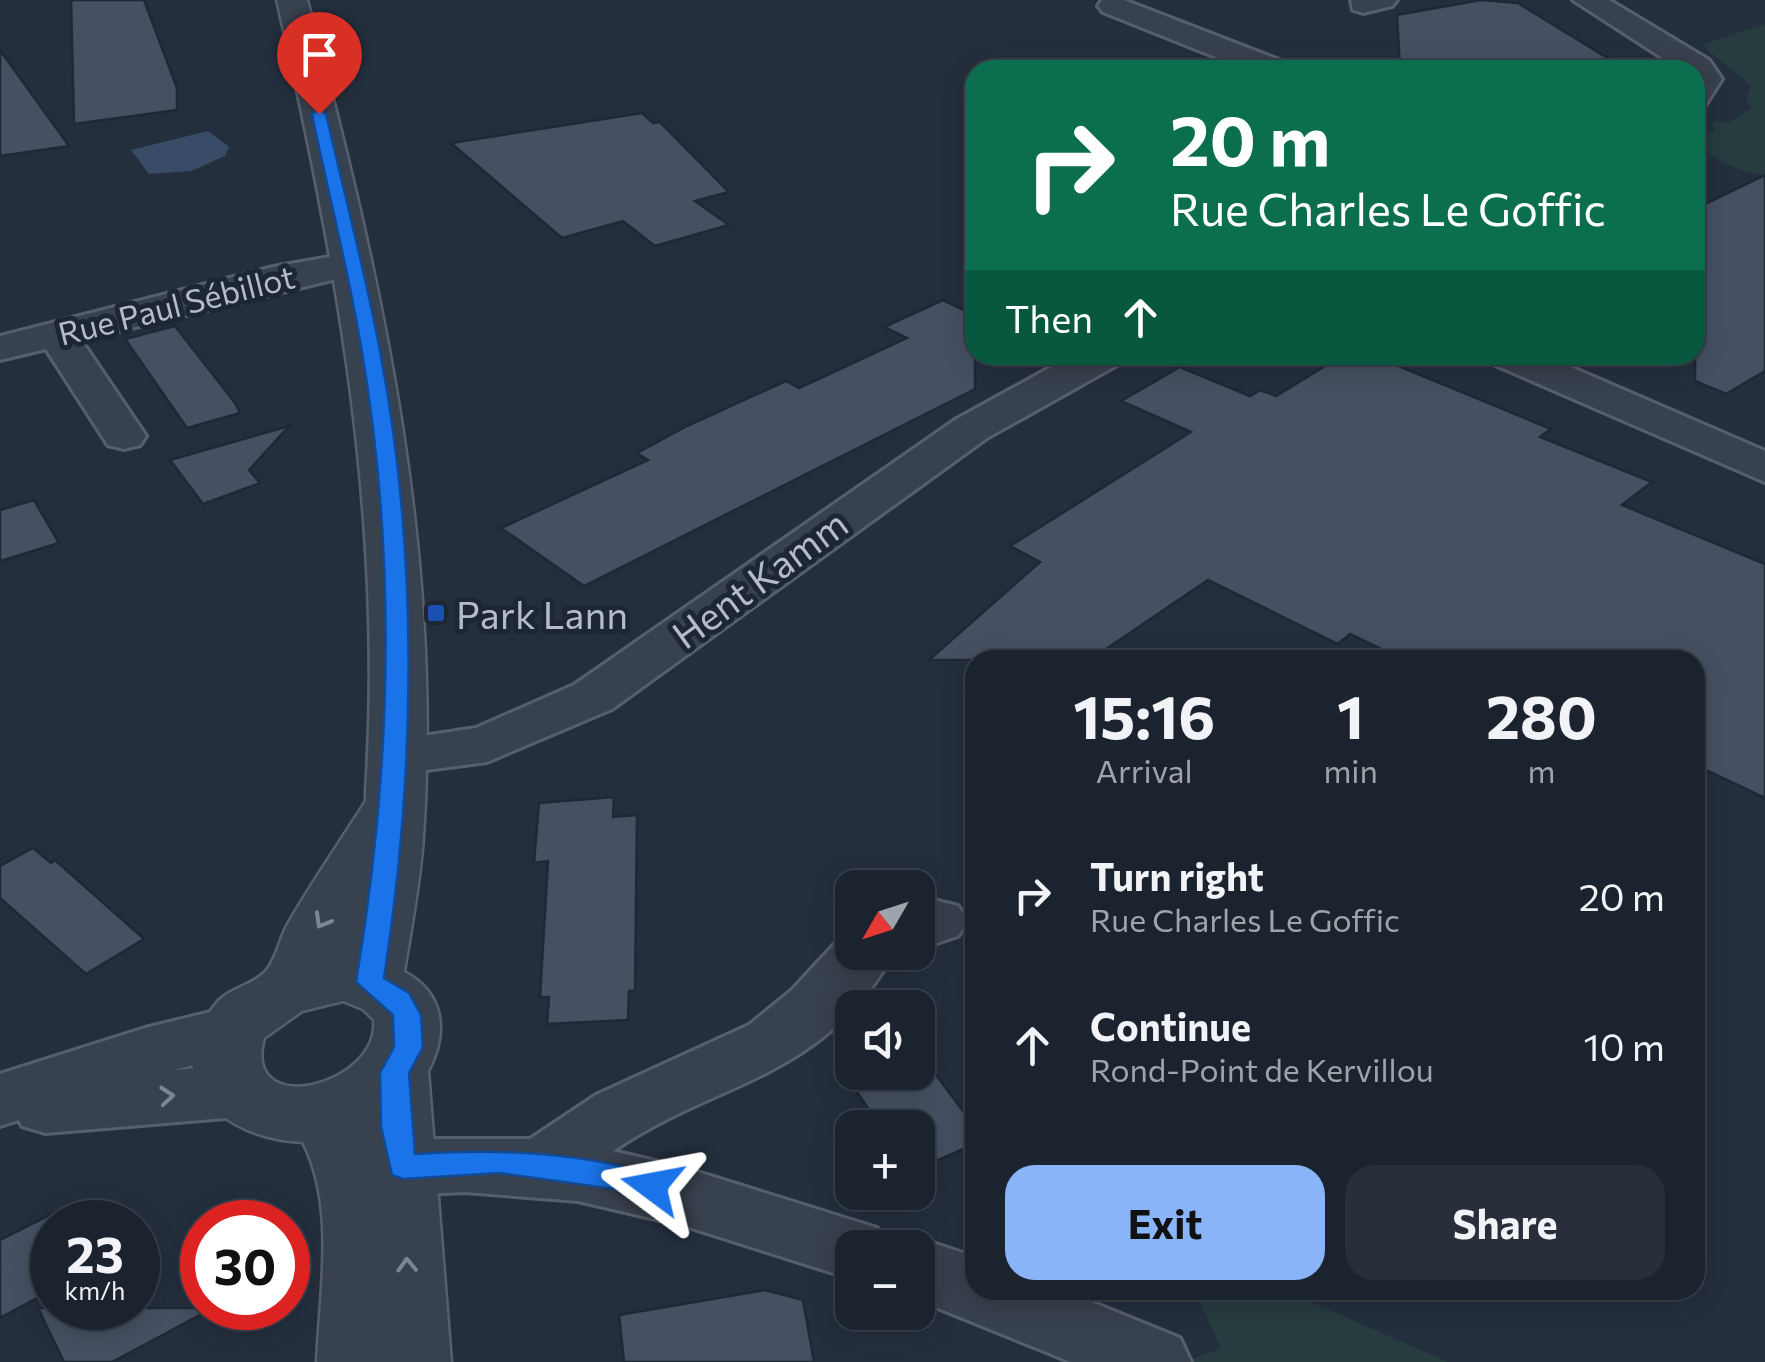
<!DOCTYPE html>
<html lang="en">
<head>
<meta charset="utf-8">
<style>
  :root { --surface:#1b232e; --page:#282f3a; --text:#f1f3f6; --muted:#a0a4aa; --line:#39404a; --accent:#8ab4f8 }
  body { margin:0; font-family:Commissioner,sans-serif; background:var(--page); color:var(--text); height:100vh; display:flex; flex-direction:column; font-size:38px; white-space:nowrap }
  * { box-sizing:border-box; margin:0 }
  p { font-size:32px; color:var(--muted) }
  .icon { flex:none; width:55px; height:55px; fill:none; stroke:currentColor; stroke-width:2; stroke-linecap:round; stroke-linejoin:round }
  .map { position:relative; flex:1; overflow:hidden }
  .side { position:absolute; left:965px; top:650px; width:740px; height:650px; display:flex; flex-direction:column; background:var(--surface); border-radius:30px; box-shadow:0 5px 25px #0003,0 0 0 2px var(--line) }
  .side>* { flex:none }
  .hud { position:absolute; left:965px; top:60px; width:740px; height:305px; border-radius:30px; box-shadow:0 5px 25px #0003,0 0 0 2px var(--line); background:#0b6e4f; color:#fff; overflow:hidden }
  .needle { width:65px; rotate:231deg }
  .tools { position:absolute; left:835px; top:870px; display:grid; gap:20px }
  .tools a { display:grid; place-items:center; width:100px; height:100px; border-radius:20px; background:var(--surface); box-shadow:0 5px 25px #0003,0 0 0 2px var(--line); font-size:50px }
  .speed { position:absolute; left:30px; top:1200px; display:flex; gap:20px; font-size:50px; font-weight:700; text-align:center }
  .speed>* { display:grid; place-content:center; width:130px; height:130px; border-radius:50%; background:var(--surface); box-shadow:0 5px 25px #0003,0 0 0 2px var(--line); line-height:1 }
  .speed small { font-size:25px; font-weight:400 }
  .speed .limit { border:15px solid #d22; background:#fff; color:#111 }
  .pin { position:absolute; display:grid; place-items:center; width:85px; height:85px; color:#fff; margin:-102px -42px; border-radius:50% 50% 50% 0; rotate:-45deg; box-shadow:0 0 10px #0007 }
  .pin .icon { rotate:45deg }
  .me { position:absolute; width:110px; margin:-55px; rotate:283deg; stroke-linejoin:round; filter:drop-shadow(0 0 8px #0008) }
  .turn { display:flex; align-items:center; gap:35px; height:210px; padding:0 40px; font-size:45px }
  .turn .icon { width:130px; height:130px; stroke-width:2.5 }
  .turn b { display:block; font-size:70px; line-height:85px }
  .then { display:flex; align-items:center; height:95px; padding:0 40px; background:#0003; gap:20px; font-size:38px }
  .eta { display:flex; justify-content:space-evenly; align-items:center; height:170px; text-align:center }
  .eta b { font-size:60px; font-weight:700; line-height:70px }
  .action { display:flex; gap:20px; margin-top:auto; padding:20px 40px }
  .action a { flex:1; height:115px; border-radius:30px; background:var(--accent); color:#111; font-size:40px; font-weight:700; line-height:115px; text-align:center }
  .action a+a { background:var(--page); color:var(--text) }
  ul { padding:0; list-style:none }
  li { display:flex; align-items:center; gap:30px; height:150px; padding:0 40px }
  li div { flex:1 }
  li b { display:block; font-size:38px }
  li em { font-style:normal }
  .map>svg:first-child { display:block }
  .green { fill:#263c3f }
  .water { fill:#394c67 }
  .building { fill:#455162; stroke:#1f2835; stroke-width:2.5 }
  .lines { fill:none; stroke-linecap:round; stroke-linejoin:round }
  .minor-casing { stroke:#565f6c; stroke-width:6 }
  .tertiary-casing { stroke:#565f6c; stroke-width:5 }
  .minor { fill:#38414e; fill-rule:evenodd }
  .tertiary { fill:#38414e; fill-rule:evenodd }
  .oneway { stroke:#7c8592 }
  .route { fill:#1a73e8; stroke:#114b97; stroke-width:2.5 }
  .transit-dot { fill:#1a4fb4; stroke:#1d2633; stroke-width:4 }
  .labels { text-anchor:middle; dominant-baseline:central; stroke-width:10; stroke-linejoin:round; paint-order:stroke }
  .far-street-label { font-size:32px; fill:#b4bcc9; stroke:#1d2633 }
  .street-label { font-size:38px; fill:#b4bcc9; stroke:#1d2633 }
  .poi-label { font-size:38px; fill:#b4bcc9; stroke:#1d2633; text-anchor:start }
</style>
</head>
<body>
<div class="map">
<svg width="1765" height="1362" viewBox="0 0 1765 1362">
  <rect width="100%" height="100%" fill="#242f3e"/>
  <!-- green -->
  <g class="green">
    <path d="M1765,24V176C1743,172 1707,161 1699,138L1715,131L1712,122H1730L1752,108L1746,99L1751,86L1702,45Z"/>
    <path d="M1201,1290H1284L1448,1362H1186L1221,1348L1195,1292Z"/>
  </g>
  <!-- water -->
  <path class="water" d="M208,131L229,147L225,156L191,171L149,174L131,150Z"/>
  <!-- building -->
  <g class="building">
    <path d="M71,0H144L177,88V110L74,124Z"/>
    <path d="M1481,0L1518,3L1627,70H1400L1397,15Z"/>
    <path d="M0,50L69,146L0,156Z"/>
    <path d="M642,113L653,123L660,122L729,192L695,201L729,225L655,246L623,221L562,238L451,143Z"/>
    <path d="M1765,175V371L1726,394L1695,381V209Z"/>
    <path d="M943,300L966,311L975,307V389L584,586L501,528L648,460L637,453L687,426L786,381L799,388L907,338L884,327Z"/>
    <path d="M175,326L235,403L240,413L187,428L125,339Z"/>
    <path d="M1343,355H1372L1551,429L1540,437L1652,482L1622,505L1765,564V798L1695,765V660H1404L1350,634L1338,644L1208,580L1090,660H929L1040,562L1010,546L1191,432L1121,401L1180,367L1250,396L1260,390L1276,396Z"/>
    <path d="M289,426L249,470L260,483L203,504L170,460Z"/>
    <path d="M34,500L59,543L0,561V510Z"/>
    <path d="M614,797L613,817L637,815L635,991H629L628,1020L547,1024L549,997H540L548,861L534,863L539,803Z"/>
    <path d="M33,848L51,863L55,860L144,939L86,974L0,898V866Z"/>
    <path d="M918,1051L975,1127V1144L918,1169V1128H881L837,1062L852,1056V1072H918Z"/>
    <path d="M52,1214V1290L0,1318V1240Z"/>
    <path d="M765,1290L803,1300L814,1362H624L619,1315Z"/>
    <path d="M38,1308H213L112,1362H64Z"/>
  </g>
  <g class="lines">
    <!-- minor casing -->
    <g class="minor-casing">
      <g id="minor">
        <path d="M1102,0H1124L1287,63L1292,70H1248L1103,12L1098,6Z"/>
        <path d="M1351,0H1397L1392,6L1363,13L1353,10Z"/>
        <path d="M1573,0H1609L1709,60L1722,79L1706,104L1695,107V70H1681Z"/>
        <path d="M352,253L366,256L371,264L366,272L81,340L146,436L140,445L124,449L108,445L46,349L0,360V336L273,267Z"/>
        <path d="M1073,355H1125L1119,364L987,438L612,709L487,762L396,774L377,769L368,756L377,743L476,728L574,685L955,420Z"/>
        <path d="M1487,355H1543L1765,451V482L1493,364Z"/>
        <path d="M918,896L958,906L967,921L958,936L937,943L918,939Z"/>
        <path d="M852,933V952H895C820,1082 720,1078 613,1151L685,1168L877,1228L887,1248H852V1279L685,1226L578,1201L465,1192L403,1195L379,1187L368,1167L379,1147L403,1139H530L596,1095L749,1025L792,990L842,936Z"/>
        <path d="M235,1006L258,1013L267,1030L258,1047L175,1070L237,1065L261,1073L270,1091L261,1109L237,1117L46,1133L22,1126L19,1120L0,1126V1074L145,1028Z"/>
        <path d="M918,1238L975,1257V1290H1062L1180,1338L1191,1362H1071L918,1300V1248H892Z"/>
      </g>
    </g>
    <!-- tertiary casing -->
    <g class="tertiary-casing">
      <path id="tertiary" d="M277,0H307C381,275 443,551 423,837C420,883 411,927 404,972C445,993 448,1034 428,1071L451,1362H317C320,1291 336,1207 303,1142C225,1139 155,1082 215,1005C228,988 252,986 265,972C276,962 280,937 288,924C312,882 340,842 366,801V790C384,520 337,262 277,0ZM343,1001L363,1009L374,1020C380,1086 241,1121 264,1038L302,1011Z"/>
    </g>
    <!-- minor -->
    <use href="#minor" class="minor"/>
    <!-- tertiary -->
    <use href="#tertiary" class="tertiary"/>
  </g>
  <!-- one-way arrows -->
  <defs><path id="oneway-chevron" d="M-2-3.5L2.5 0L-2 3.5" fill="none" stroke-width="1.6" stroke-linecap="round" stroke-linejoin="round" transform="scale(2.5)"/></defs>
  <g class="oneway">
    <use href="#oneway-chevron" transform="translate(322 921) rotate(120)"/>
    <use href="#oneway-chevron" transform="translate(167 1096) rotate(-5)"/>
    <use href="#oneway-chevron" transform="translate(407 1265) rotate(-92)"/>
  </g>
  <!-- route -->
  <path class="route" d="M319,109L326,114C344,193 365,271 380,351C419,554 416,774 384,978L409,993L421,1015L423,1047L409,1073L415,1154C498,1149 583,1151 663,1178L667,1186L663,1195L652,1199L621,1190L499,1173L403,1179L392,1175L381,1126L380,1073L394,1047L393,1015L356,982C391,775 397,560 362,352C349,272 328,193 312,114Z"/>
  <!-- markers -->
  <rect class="transit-dot" x="426" y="603" width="20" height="20" rx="5"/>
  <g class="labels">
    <!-- far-street labels -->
    <g class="far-street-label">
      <text transform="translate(176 304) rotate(-14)">Rue Paul Sébillot</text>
    </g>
    <!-- street labels -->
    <g class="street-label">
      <text transform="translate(759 578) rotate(-36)">Hent Kamm</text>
    </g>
    <!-- poi labels -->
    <g class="poi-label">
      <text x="456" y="613">Park Lann</text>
    </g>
  </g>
</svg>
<div class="tools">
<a><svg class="needle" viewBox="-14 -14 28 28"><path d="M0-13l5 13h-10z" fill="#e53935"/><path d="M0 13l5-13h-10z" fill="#a0a4aa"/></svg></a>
<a><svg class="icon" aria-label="sound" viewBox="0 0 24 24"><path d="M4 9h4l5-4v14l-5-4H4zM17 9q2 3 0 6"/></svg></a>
<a>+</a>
<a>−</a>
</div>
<div class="speed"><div>23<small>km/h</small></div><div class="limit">30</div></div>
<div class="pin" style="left:319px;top:114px;background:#d93025"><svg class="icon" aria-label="arrive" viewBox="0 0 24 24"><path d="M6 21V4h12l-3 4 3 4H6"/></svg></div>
<svg class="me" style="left:652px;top:1186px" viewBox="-20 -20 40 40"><path d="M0-17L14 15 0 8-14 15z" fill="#1a73e8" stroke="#fff" stroke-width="4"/></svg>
<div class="hud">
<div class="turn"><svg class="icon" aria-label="right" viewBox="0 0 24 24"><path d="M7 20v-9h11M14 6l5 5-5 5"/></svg><div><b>20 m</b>Rue Charles Le Goffic</div></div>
<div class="then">Then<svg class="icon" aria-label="ahead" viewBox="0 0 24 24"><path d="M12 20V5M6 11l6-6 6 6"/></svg></div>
</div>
<section class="side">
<div class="eta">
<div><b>15:16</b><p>Arrival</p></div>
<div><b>1</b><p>min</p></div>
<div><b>280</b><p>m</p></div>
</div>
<ul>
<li><svg class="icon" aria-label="right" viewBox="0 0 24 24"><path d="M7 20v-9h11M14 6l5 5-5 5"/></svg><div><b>Turn right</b><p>Rue Charles Le Goffic</p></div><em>20 m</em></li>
<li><svg class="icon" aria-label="ahead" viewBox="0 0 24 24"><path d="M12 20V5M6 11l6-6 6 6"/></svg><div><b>Continue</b><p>Rond-Point de Kervillou</p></div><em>10 m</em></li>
</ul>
<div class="action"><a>Exit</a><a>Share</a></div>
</section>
</div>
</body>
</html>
